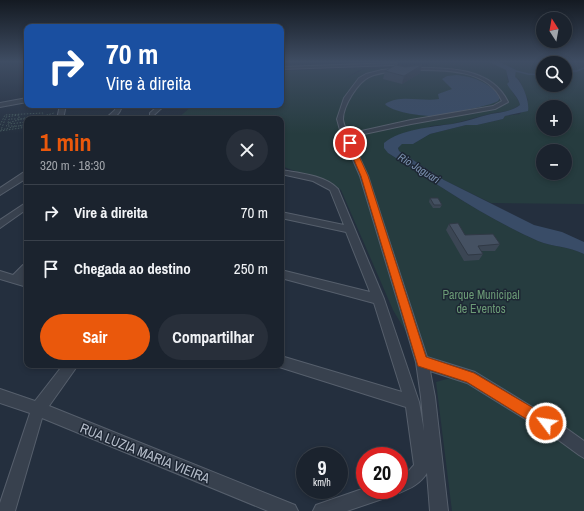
<!DOCTYPE html>
<html lang="pt">
<head>
<meta charset="utf-8">
<style>
  :root { --surface:#1b232e; --page:#282f3a; --text:#f1f3f6; --muted:#a0a4aa; --line:#39404a; --accent:#ea580c }
  body { margin:0; font-family:"Archivo Narrow",sans-serif; background:var(--page); color:var(--text); height:100vh; display:flex; flex-direction:column; font-size:15px; white-space:nowrap }
  * { box-sizing:border-box; margin:0 }
  p { font-size:13px; color:var(--muted) }
  .icon { flex:none; width:22px; height:22px; fill:none; stroke:currentColor; stroke-width:2; stroke-linecap:round; stroke-linejoin:round }
  .map { position:relative; flex:1; overflow:hidden }
  .side { position:absolute; left:24px; top:116px; width:260px; height:252px; display:flex; flex-direction:column; background:var(--surface); border-radius:8px; box-shadow:0 2px 6px #0003,0 0 0 1px var(--line) }
  .side>* { flex:none }
  .hud { position:absolute; left:24px; top:24px; width:260px; height:84px; border-radius:8px; box-shadow:0 2px 6px #0003,0 0 0 1px var(--line); background:#1a4fa0; color:#fff; overflow:hidden }
  .needle { width:26px; rotate:349deg }
  .buttons { position:absolute; left:536px; top:12px; display:grid; gap:8px }
  .buttons a { display:grid; place-items:center; width:36px; height:36px; border-radius:50%; background:var(--surface); box-shadow:0 2px 6px #0003,0 0 0 1px var(--line); font-size:20px }
  .speed { position:absolute; left:296px; top:447px; display:flex; gap:8px; font-size:20px; font-weight:700; text-align:center }
  .speed>* { display:grid; place-content:center; width:52px; height:52px; border-radius:50%; background:var(--surface); box-shadow:0 2px 6px #0003,0 0 0 1px var(--line); line-height:1 }
  .speed small { font-size:10px; font-weight:400 }
  .speed .limit { border:6px solid #d22; background:#fff; color:#111 }
  .pin { position:absolute; display:grid; place-items:center; width:34px; height:34px; color:#fff; margin:-17px; border:2px solid #fff; border-radius:50%; box-shadow:0 1px 4px #0007 }
  .me { position:absolute; width:44px; margin:-22px; rotate:301deg; stroke-linejoin:round; filter:drop-shadow(0 0 3px #0008) }
  .turn { display:flex; align-items:center; gap:14px; height:84px; padding:0 16px; font-size:18px }
  .turn .icon { width:52px; height:52px; stroke-width:2.5 }
  .turn b { display:block; font-size:28px; line-height:34px }
  .round { display:grid; place-items:center; flex:none; width:42px; height:42px; border-radius:21px; background:var(--page) }
  .summary { display:flex; align-items:center; justify-content:space-between; height:68px; padding:0 16px }
  h1 { font-size:24px; font-weight:700; line-height:30px; color:var(--accent) }
  .action { display:flex; gap:8px; margin-top:auto; padding:8px 16px }
  .action a { flex:1; height:46px; border-radius:24px; background:var(--accent); color:#fff; font-size:16px; font-weight:700; line-height:46px; text-align:center }
  .action a+a { background:var(--page); color:var(--text) }
  ul { padding:0; list-style:none }
  li { display:flex; align-items:center; gap:12px; height:56px; padding:0 16px; border-top:1px solid var(--line) }
  li div { flex:1 }
  li b { display:block; font-size:15px }
  li em { font-style:normal }
  .map>svg:first-child { display:block }
  .green { fill:#263c3f; fill-rule:evenodd }
  .water { fill:#394c67 }
  .lines { fill:none; stroke-linecap:round; stroke-linejoin:round }
  .stream { stroke:#394c67; stroke-width:1.5 }
  .minor-casing { stroke:#565f6c; stroke-width:2 }
  .path { stroke:#44595c; stroke-width:1; stroke-dasharray:1.5 1.5; stroke-linecap:butt }
  .minor { fill:#38414e; fill-rule:evenodd }
  .wall { fill:#3b4654 }
  .shaded-wall { fill:#303945 }
  .building { fill:#455162; stroke:#303945 }
  .route { fill:#ea580c; stroke:#983908 }
  .labels { text-anchor:middle; dominant-baseline:central; stroke-width:3; stroke-linejoin:round; paint-order:stroke }
  .far-water-label { font-size:11px; font-style:italic; fill:#7c92b1; stroke:#1d2633 }
  .park-label { font-size:12px; fill:#6b9a76; stroke:#1d2633 }
  .near-street-label { font-size:14px; fill:#b4bcc9; stroke:#1d2633 }
</style>
</head>
<body>
<div class="map">
<svg width="584" height="511" viewBox="0 0 584 511">
  <rect width="100%" height="100%" fill="#242f3e"/>
  <!-- green -->
  <g class="green">
    <path d="M431,62H489L503,67L507,72V78L514,95L517,98L520,105L509,111L493,113L452,124L431,126L388,153C437,184 484,217 538,241C553,247 568,246 584,254V511H452L436,382L450,378L463,379L450,378L421,357L393,310L341,190L334,185L281,166V119H177L193,105H281V71L363,68L344,79L364,69L429,66Z"/>
    <path d="M500,62H575L584,66V204L491,203L444,180L399,151L398,148L402,144H413L430,134L466,125H477L503,119L505,116L520,114L528,100L519,79L514,77L516,70ZM543,63H565V85H543ZM543,107H565V129H543ZM543,151H565V173H543Z"/>
  </g>
  <!-- water -->
  <g class="water">
    <path d="M489,62H500L516,70L515,77C522,81 530,102 528,111L505,116L503,119L477,125H466L430,134L413,144H402L398,148L399,151L444,180L534,225L562,232L584,242V254C568,246 553,247 538,241C484,217 437,184 388,153L384,148V143C401,129 431,127 452,124C465,122 478,117 491,114C501,112 511,112 520,105C519,98 511,91 507,84L509,82L506,70Z"/>
    <path d="M457,75C476,77 488,83 501,96C500,98 499,100 498,101C491,106 442,115 431,116C421,116 391,112 385,104C400,94 422,102 439,99L438,94L452,89L442,79L447,76Z"/>
  </g>
  <g class="lines">
    <!-- stream -->
    <g class="stream">
      <path d="M512,70L528,74L543,75"/>
      <path d="M565,71H577L584,68"/>
    </g>
    <!-- minor casing -->
    <g class="minor-casing">
      <g id="minor">
        <path d="M397,63L395,65L281,69V67Z"/>
        <path d="M403,68C439,68 490,64 508,102L495,109L411,124L350,137L368,176L427,357L475,372L563,426L584,441V458L579,455L553,436L467,383L430,371L435,397L448,511H430L427,473C420,484 411,488 399,493L393,490L391,496L347,511H313L316,505L365,488V490H399V477L407,473L414,465L406,407L276,366V365H281V356L402,392L374,303L281,278V270L370,292L346,232L281,218V212L344,225L330,190L313,181L281,174V170C299,173 325,175 338,189L384,299L419,402L424,431L421,397L416,362L360,176L340,130L337,119L344,98L359,78L366,74L382,70ZM403,70C435,70 487,66 502,101L493,106L411,120L348,134C346,129 343,123 343,119C343,106 358,82 369,77C379,72 392,72 403,70Z"/>
        <path d="M27,98V102L0,107V103Z"/>
        <path d="M60,105H66L63,119H57Z"/>
        <path d="M116,105H122C120,115 114,119 105,119L115,110Z"/>
        <path d="M159,105H165L154,115H150V113Z"/>
        <path d="M24,172H27V178L0,195V188Z"/>
        <path d="M27,202V209L0,228V220Z"/>
        <path d="M27,264V274L23,278L27,279V287L0,279V271L13,275L23,265Z"/>
        <path d="M63,365H78L49,406L295,505L298,511H268L42,418L15,511H0V503L30,413L0,403V389L35,401Z"/>
      </g>
    </g>
    <!-- path -->
    <g class="path">
      <path d="M20,119H33L54,113"/>
      <path d="M27,122L8,124L6,126H17L1,130L6,117L19,115V119H9L8,123L28,117H36"/>
      <path d="M27,124L18,126H27"/>
      <path d="M0,125L5,115L43,113L42,119"/>
      <path d="M0,131L27,127"/>
    </g>
    <!-- minor -->
    <use href="#minor" class="minor"/>
  </g>
  <!-- wall -->
  <g class="wall">
    <path d="M385,71L420,73L402,84L383,79Z"/>
    <path d="M430,198L442,205L440,208H433L429,202Z"/>
    <path d="M449,224L465,235L500,244L495,251H481L483,254L479,260L464,261L446,230Z"/>
  </g>
  <!-- shaded-wall -->
  <path class="shaded-wall" d="M422,65L420,73L402,84L404,76Z"/>
  <!-- building -->
  <g class="building">
    <path d="M396,65L405,67L422,65L404,76L385,71Z"/>
    <path d="M430,198H438L442,205H434Z"/>
    <path d="M458,223L465,235L493,234L500,244L478,246L483,254L468,255L449,224Z"/>
  </g>
  <!-- sky -->
  <linearGradient id="sky" x2="0" y2="1"><stop stop-color="#141a22"/><stop offset="0.46" stop-color="#3f4d63"/><stop offset="1" stop-color="#3f4d63" stop-opacity="0"/></linearGradient>
  <rect width="584" height="134" fill="url(#sky)"/>
  <!-- route -->
  <path class="route" d="M350,141L353,143L368,176L426,357L474,373L550,418L552,423L550,428L546,430L541,428L467,382L418,366L361,176L347,143Z"/>
  <g class="labels">
    <!-- far-water labels -->
    <g class="far-water-label">
      <text transform="translate(419 168) rotate(32)">Rio Jaguari</text>
    </g>
    <!-- park labels -->
    <g class="park-label">
      <text x="481" y="295">Parque Municipal<tspan x="481" dy="14">de Eventos</tspan></text>
    </g>
    <!-- near-street labels -->
    <g class="near-street-label">
      <text transform="translate(145 453) rotate(22)">RUA LUZIA MARIA VIEIRA</text>
    </g>
  </g>
</svg>
<div class="buttons">
<a><svg class="needle" viewBox="-14 -14 28 28"><path d="M0-13l5 13h-10z" fill="#e53935"/><path d="M0 13l5-13h-10z" fill="#a0a4aa"/></svg></a>
<a><svg class="icon" aria-label="search" viewBox="0 0 24 24"><circle cx="10" cy="10" r="6"/><path d="M15 15l6 6"/></svg></a>
<a>+</a>
<a>−</a>
</div>
<div class="speed"><div>9<small>km/h</small></div><div class="limit">20</div></div>
<div class="pin" style="left:350px;top:143px;background:#d93025"><svg class="icon" aria-label="arrive" viewBox="0 0 24 24"><path d="M6 21V4h12l-3 4 3 4H6"/></svg></div>
<svg class="me" style="left:546px;top:423px" viewBox="-20 -20 40 40"><circle r="17" fill="#ea580c" stroke="#fff" stroke-width="3"/><path d="M0-11L8 9 0 5-8 9z" fill="#fff"/></svg>
<div class="hud">
<div class="turn"><svg class="icon" aria-label="right" viewBox="0 0 24 24"><path d="M7 20v-9h11M14 6l5 5-5 5"/></svg><div><b>70 m</b>Vire à direita</div></div>
</div>
<section class="side">
<div class="summary"><div><h1>1 min</h1><p>320 m · 18:30</p></div><a class="round"><svg class="icon" aria-label="close" viewBox="0 0 24 24"><path d="M6 6l12 12M18 6L6 18"/></svg></a></div>
<ul>
<li><svg class="icon" aria-label="right" viewBox="0 0 24 24"><path d="M7 20v-9h11M14 6l5 5-5 5"/></svg><div><b>Vire à direita</b></div><em>70 m</em></li>
<li><svg class="icon" aria-label="arrive" viewBox="0 0 24 24"><path d="M6 21V4h12l-3 4 3 4H6"/></svg><div><b>Chegada ao destino</b></div><em>250 m</em></li>
</ul>
<div class="action"><a>Sair</a><a>Compartilhar</a></div>
</section>
</div>
</body>
</html>
